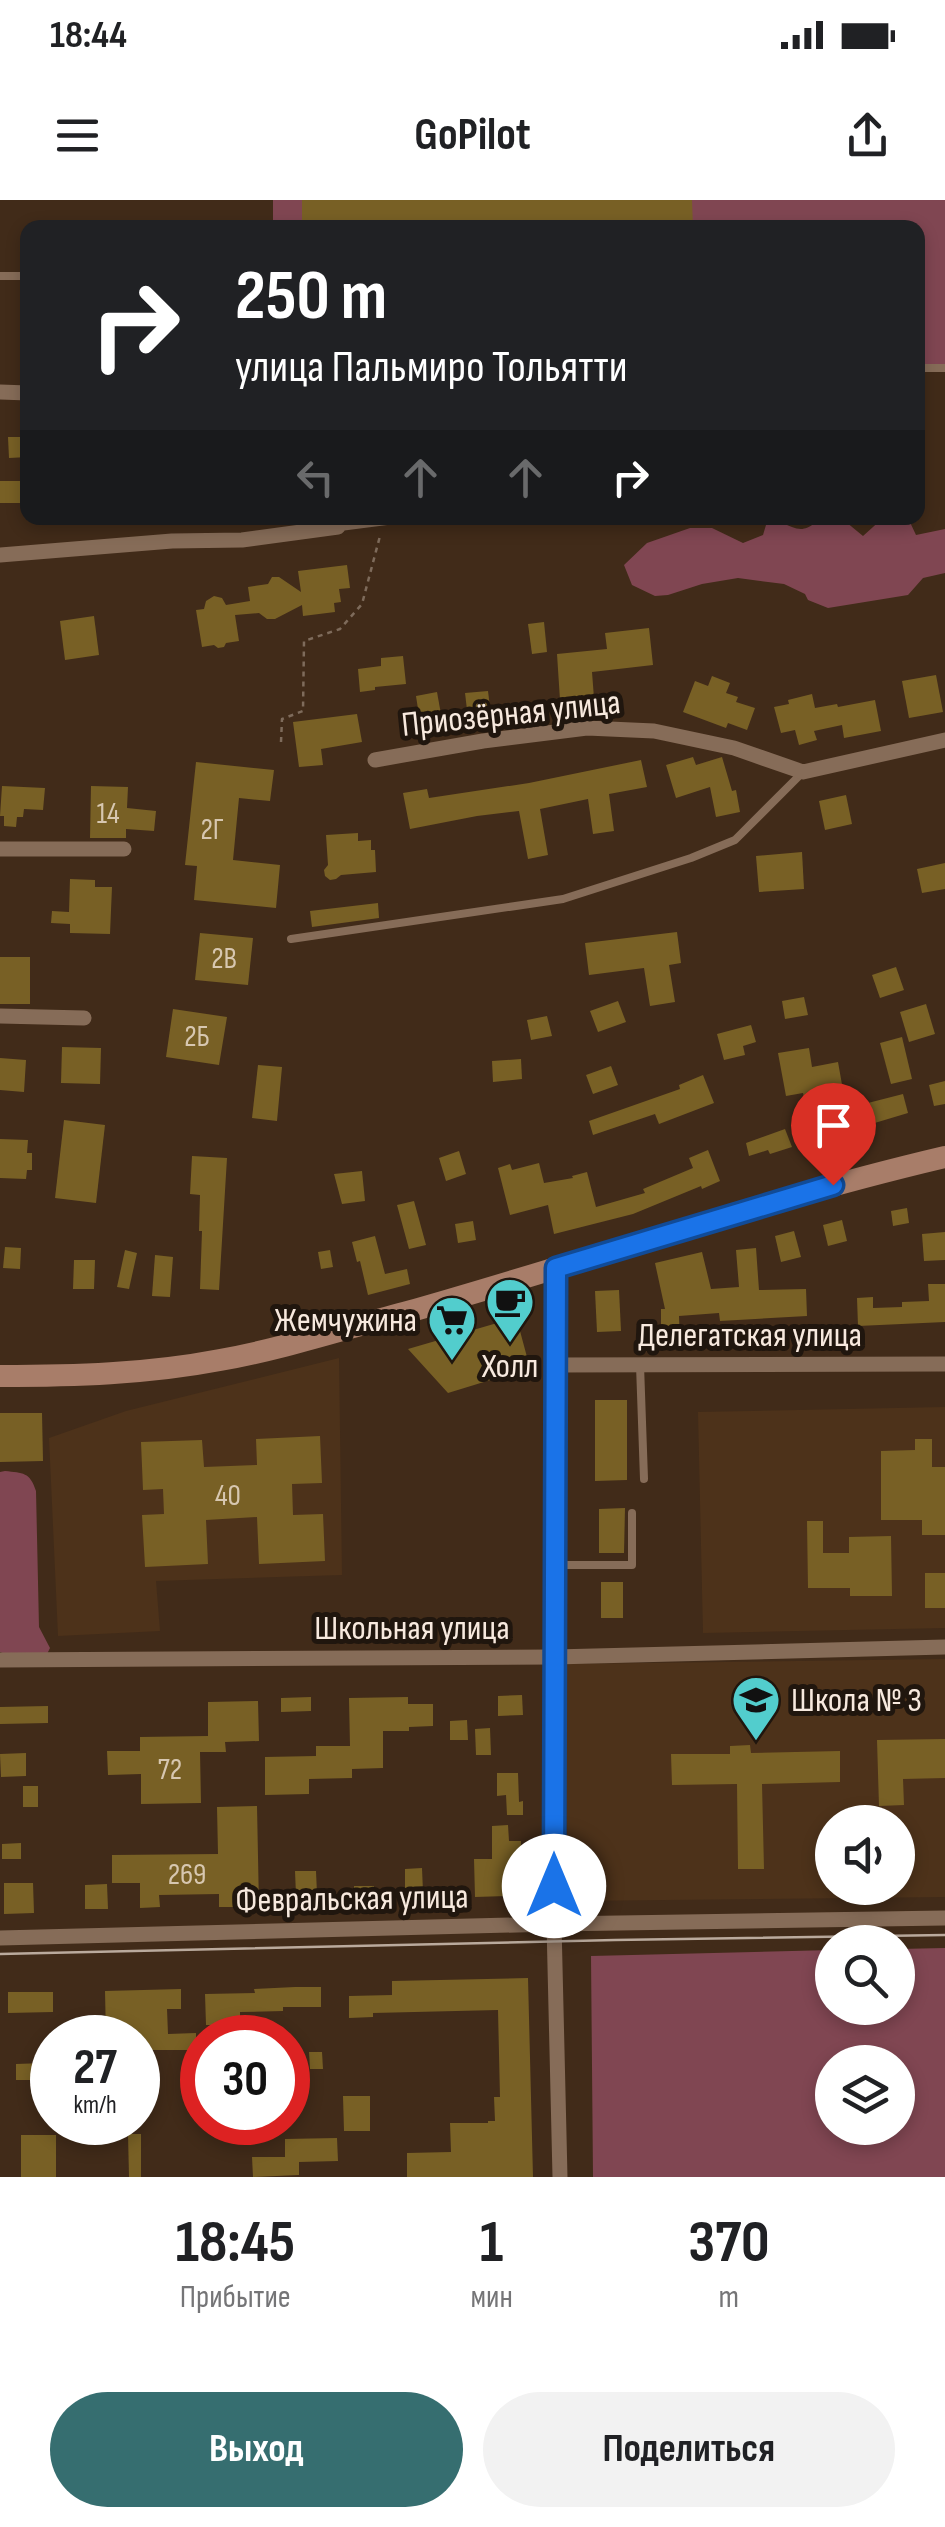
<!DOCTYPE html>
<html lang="ru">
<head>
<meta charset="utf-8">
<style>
  :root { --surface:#fff; --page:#f2f2f2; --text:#202124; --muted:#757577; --accent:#366e70 }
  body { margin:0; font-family:"Sofia Sans Condensed",sans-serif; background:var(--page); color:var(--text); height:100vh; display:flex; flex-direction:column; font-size:38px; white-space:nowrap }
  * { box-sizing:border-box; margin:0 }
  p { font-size:32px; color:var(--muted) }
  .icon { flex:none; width:55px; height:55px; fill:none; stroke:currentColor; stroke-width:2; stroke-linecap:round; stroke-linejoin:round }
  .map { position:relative; height:1977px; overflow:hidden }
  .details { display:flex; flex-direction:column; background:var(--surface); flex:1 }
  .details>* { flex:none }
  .banner { position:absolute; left:20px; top:20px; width:905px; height:305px; border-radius:20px; box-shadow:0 5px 15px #0003; background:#202124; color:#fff; overflow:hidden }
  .controls { position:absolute; left:815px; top:1605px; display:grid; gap:20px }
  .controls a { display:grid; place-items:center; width:100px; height:100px; border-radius:50%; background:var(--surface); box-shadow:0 5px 15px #0003; font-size:50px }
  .speed { position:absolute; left:30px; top:1815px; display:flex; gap:20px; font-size:50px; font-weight:700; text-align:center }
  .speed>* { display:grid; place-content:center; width:130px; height:130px; border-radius:50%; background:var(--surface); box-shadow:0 5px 15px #0003; line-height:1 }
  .speed small { font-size:25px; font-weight:400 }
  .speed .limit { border:15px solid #d22; background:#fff; color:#111 }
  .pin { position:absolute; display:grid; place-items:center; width:85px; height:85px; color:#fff; margin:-102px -42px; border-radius:50% 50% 50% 0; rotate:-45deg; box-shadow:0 0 10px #0007 }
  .pin .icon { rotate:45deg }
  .me { position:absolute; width:110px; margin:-55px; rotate:0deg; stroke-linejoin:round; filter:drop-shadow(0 0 8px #0008) }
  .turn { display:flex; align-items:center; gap:35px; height:210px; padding:0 50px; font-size:45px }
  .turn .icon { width:130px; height:130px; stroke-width:2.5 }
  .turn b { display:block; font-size:70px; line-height:85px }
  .lanes { display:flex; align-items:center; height:95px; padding:0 50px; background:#0003; justify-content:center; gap:50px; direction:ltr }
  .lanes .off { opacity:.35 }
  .eta { display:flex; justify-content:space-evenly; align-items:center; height:170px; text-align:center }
  .eta b { font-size:60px; font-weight:700; line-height:70px }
  .button { display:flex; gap:20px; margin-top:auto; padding:20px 50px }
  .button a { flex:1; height:115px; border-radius:60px; background:var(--accent); color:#fff; font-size:40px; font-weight:700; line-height:115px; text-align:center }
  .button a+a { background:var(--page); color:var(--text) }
  .status { display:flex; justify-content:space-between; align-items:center; height:70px; padding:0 50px; background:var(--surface); direction:ltr }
  .status svg { height:28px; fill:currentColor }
  header { display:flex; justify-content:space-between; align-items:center; height:130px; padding:0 50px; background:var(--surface); font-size:45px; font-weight:700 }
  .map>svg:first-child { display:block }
  .built { fill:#4d321a; fill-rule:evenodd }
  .green { fill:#804652; fill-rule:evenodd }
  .building { fill:#786025 }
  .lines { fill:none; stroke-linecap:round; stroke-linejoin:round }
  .path { stroke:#7e6b5b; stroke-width:2.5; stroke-dasharray:5 5; stroke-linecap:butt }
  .lane { stroke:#866c58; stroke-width:8 }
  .street { stroke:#866c58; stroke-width:15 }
  .secondary { stroke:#a87d69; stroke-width:22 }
  .tram { stroke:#baaa9d; stroke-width:2.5 }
  .route-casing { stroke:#114b97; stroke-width:25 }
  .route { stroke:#1a73e8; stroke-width:18 }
  .labels { text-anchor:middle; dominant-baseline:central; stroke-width:10; stroke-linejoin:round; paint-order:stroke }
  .number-label { font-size:30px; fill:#d7c7b0 }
  .street-label { font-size:35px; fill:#f7e9de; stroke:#20160e }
  .poi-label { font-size:35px; fill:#f7e9de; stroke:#20160e; text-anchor:end }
</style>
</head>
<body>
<div class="status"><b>18:44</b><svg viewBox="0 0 49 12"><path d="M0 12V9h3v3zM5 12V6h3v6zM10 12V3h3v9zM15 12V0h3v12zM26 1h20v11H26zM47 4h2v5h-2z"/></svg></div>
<header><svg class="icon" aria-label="menu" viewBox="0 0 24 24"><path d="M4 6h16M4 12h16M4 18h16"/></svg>GoPilot<svg class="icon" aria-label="share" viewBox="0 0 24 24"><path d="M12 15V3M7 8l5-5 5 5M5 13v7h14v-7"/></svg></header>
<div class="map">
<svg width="945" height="1977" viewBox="0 0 945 1977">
  <rect width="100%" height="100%" fill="#412b19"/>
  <!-- built -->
  <g class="built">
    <path d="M339,1158L342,1375L156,1381L160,1431L58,1436L49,1238L126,1211Z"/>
    <path d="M945,1207V1428L703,1433L698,1212Z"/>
    <path d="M945,1459V1697L568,1701L565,1464ZM832,1622H898V1688H832Z"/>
  </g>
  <!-- green -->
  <g class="green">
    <path d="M273,0H945V172H918V28H273Z"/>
    <path d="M835,318L846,322L863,336L883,318H908L916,335L945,329V373L923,378L908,395L828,408L808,400L805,394L784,384L738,378L702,384L668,395L655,396L632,385L624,365L647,343L690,328H712L743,343L763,335L766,325L776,319C812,340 802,322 835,318Z"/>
    <path d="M5,1271C23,1273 30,1272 36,1291L39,1427L50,1448L47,1454H5L0,1452V1272Z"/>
    <path d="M945,1748V1977H593L591,1756L832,1750V1808H898V1749ZM898,1862V1928H832V1862Z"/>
  </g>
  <!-- building -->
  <g class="building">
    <path d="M302,0H692L693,28H302Z"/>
    <path d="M8,237H28V257L9,258Z"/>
    <rect x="0" y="281" width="28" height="22"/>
    <path d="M347,365L350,388L339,389L341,402L334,403L335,412L303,416L302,405L275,419H267L259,413L235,415L239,441L226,443L224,447L218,448L214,445L202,447L196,410L204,409L206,401L214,396L222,398L226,405L250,401L248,387L268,384L272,377H279L301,392L298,371Z"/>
    <path d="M94,416L99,455L65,460L60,421Z"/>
    <path d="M544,422L547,452L532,454L528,424Z"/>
    <path d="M649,428L653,465L592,472L594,498L560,500L557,454L607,449L605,433Z"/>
    <path d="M403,456L406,484L375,487V490L360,492L358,469L381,466V458Z"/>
    <path d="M936,475L943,512L909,518L902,481Z"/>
    <path d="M712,476L730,483L726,493L738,497L736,502L755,508L747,530L728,523L726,528L683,512L695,481L708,486Z"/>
    <path d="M488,491L491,516L468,518L465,493Z"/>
    <path d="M437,492L444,531L422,535L416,496Z"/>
    <path d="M812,494L815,508L837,504L838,507L875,500L881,531L844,538L842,525L814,531L817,540L799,545L795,530L781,533L774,507L789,504L788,500Z"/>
    <path d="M357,514L362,542L321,549L323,565L299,567L293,522Z"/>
    <path d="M693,557L696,565L722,557L732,591L736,590L740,612L716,617L710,587L676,598L666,565Z"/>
    <path d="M641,560L647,587L609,594L614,631L593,634L588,599L540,609L548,655L528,659L519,611L477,616L410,629L403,593L427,589L429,598L529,583Z"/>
    <path d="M196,562L274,570L270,601L239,598L233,660L280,665L276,708L194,700L197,666L185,665Z"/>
    <path d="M2,586L45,588L43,610L24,609L23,617H17L16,627L4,626V616H0Z"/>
    <path d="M91,586L128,587L127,608L156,611L154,631L126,629V638H90Z"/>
    <path d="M846,595L852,624L825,630L819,601Z"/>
    <path d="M358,633V641L371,640V650H375L376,672L341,675L336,679L330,680L325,676L324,670L328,665L326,635Z"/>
    <path d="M802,652L804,689L759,692L756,656Z"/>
    <path d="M945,663V689L922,693L917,669Z"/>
    <path d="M70,679L95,680V687H112L110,734L70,733V724L51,723L52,711L69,712Z"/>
    <path d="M378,703L379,718L312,727L310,711Z"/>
    <path d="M677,732L681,763L669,765L675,802L650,806L644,768L589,775L585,743Z"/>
    <path d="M200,733L253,738L248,785L195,780Z"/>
    <rect x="0" y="757" width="30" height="47"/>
    <path d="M896,767L904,790L880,798L872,775Z"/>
    <path d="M804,797L808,815L785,819L782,801Z"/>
    <path d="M618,801L626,822L598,832L590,811Z"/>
    <path d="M926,804L935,834L909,842L900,812Z"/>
    <path d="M173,809L227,817L219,865L166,857Z"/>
    <path d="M547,816L552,836L531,840L527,820Z"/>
    <path d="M751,825L756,842L743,846L745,855L724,860L717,834Z"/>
    <path d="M902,837L912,879L891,884L880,843Z"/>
    <path d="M62,847L101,848L100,884L61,883Z"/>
    <path d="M809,848L812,867L838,862L846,907L823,912L830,940L815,944L803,893L786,896L778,853Z"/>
    <path d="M0,858L26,860L24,892L0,890Z"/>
    <path d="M521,859L522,879L493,882L492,861Z"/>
    <path d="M258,865L282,867L277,921L252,918Z"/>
    <path d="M611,866L618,885L593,894L586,875Z"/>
    <path d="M703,875L714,903L659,924L655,914L593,935L589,921L680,889L679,885Z"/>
    <path d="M945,881V904L934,906L929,885Z"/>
    <path d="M903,894L908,913L868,925L864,904Z"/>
    <path d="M64,920L105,925L96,1003L55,998Z"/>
    <path d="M785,929L792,947L770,954L768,950L749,956L746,943Z"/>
    <path d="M0,939L28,940L27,953H32V970H27L26,979L0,978Z"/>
    <path d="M708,950L720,981L702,989L701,986L633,1014L554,1034L548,1005L510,1015L498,968L510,964L512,970L539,963L544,983L573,978L572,976L587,972L596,1007L645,993L643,989L693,968L689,958Z"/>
    <path d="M459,951L466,974L446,981L439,958Z"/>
    <path d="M192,956L227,958L219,1090L200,1089L202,1031H199L200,995L190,994Z"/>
    <path d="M362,971L365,1001L342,1004L334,974Z"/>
    <path d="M414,1001L426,1045L409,1049L397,1005Z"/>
    <path d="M907,1008L909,1023L893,1026L891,1011Z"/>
    <path d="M842,1020L847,1041L828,1046L823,1025Z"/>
    <path d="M473,1021L476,1040L458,1043L455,1024Z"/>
    <path d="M794,1031L801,1057L781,1062L775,1036Z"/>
    <path d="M945,1032V1060L924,1061L922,1034Z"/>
    <path d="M375,1036L385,1074L407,1069L410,1084L368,1095L360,1061L357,1062L352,1042Z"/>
    <path d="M5,1047L21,1048L20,1069L3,1068Z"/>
    <path d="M756,1048L759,1090L806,1089L807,1116L720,1121L719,1113L679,1116L680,1144L674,1145L670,1128L661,1129V1109H665L655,1063L702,1052L711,1089L739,1087L736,1050Z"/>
    <path d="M125,1050L137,1053L129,1089L117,1087Z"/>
    <path d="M330,1050L333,1067L321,1069L318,1052Z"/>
    <path d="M155,1055L173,1057L170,1097L152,1096Z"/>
    <path d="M74,1060H95L94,1089H73Z"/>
    <path d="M928,1084H945V1122L858,1126L857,1098L873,1097V1108L902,1107V1102L929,1101Z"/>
    <path d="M619,1090L621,1131L597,1132L595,1091Z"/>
    <path d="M507,1115L523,1126L520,1131L527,1157L517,1160L520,1171L448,1193L408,1149L504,1121Z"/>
    <path d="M595,1200H627V1280L595,1281Z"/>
    <path d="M0,1213H42L43,1261L0,1262Z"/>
    <path d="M320,1236L322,1283L292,1284L293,1315L323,1314L325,1361L259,1364L257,1317L206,1320L208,1364L145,1367L142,1315L164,1314L163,1289L143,1290L141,1242L202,1240L204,1267L257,1265L256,1239Z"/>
    <path d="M915,1239H932V1267H945V1335H922V1320H881V1251L915,1250Z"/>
    <path d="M625,1308L624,1353H599V1309Z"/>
    <path d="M807,1321H823V1353H849V1337L891,1336L892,1396H850V1388H808Z"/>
    <rect x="925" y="1373" width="20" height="35"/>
    <rect x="601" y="1382" width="22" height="36"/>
    <path d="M522,1495L523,1515L498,1516V1496Z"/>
    <path d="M311,1497V1511L281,1512V1498Z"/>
    <path d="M408,1497V1504H433V1526L409,1527V1531H383V1568L352,1569V1578L309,1579V1594L265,1595V1557L316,1556V1546H350L349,1498Z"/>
    <path d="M258,1501L259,1541L225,1542L226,1552H200L201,1603L141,1604V1574L108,1575L107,1551H140V1537L208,1536V1502Z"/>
    <path d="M48,1506V1523L0,1524V1507Z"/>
    <path d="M467,1520L468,1540H450V1521Z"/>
    <path d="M490,1528L491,1555H476L475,1529Z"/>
    <path d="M945,1539V1578L903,1579L904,1605L879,1606L877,1540Z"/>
    <path d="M750,1545L751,1553L840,1551V1582L762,1584L764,1669H738L737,1584L672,1585L671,1554H730V1546Z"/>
    <path d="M26,1553V1576L1,1577L0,1554Z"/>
    <path d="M497,1573H518L519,1602L523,1601V1615H507L506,1595L497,1596Z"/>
    <rect x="23" y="1586" width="15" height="21"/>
    <path d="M257,1606L259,1707H219V1694L159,1695L160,1707L140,1708V1683H112V1655L218,1654L217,1607Z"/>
    <path d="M508,1625L509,1641H521V1678H526L527,1703H507V1696L475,1697L474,1659H492V1626Z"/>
    <path d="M21,1643V1659H2V1644Z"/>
    <path d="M422,1668L423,1692L405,1693V1669Z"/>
    <path d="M295,1671H316L317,1694L296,1695Z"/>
    <path d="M4,1683H33L34,1713L4,1714Z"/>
    <path d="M107,1684L108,1709H85V1685Z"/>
    <rect x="354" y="1686" width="20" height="18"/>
    <path d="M528,1778L533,1977H407V1953L451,1952L450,1923H488V1921H495L494,1897H500L498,1810L373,1813V1817L349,1818V1796L392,1795V1781Z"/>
    <path d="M295,1787H321V1807H283V1811L240,1812V1825H206L205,1794L255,1793L254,1789Z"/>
    <path d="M181,1789V1809H167L168,1834L196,1833V1850H138V1838H106L105,1791Z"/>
    <path d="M8,1792H53V1812L8,1813Z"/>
    <path d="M309,1852H322L323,1869H310Z"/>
    <path d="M44,1863V1880H16V1864Z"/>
    <path d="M343,1896H370V1931H344Z"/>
    <path d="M128,1934H141V1977H129Z"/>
    <rect x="21" y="1935" width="35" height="42"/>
    <path d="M337,1938L338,1961L299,1962V1975L253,1977L252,1957H285V1939Z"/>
  </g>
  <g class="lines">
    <!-- path -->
    <path class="path" d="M281,542L282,519L303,511L304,441L340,429L362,404L380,336"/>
    <!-- lane -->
    <g class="lane">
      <path d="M0,76H28"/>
      <path d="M918,168H945"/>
      <path d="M340,327L410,318"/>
      <path d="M291,739L563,699L691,658L735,640L803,572"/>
      <path d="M640,1165L644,1279"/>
      <path d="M554,1365H632V1313"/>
    </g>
    <!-- street -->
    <g class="street">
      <path d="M0,192L28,193"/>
      <path d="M0,355L172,341L242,340L338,327"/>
      <path d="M375,560L483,541L587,528L654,531L734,548L803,572L945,540"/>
      <path d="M0,649H124"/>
      <path d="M0,816L84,818"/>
      <path d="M556,1068L554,1724L560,1977"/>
      <path d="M555,1165L945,1164"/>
      <path d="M0,1460L554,1457L945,1447"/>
      <path d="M0,1738L554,1724L945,1718"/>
    </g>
    <!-- secondary -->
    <path class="secondary" d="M0,1176C74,1176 147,1174 220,1160C282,1149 343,1129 404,1113C585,1062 762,1000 945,957"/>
    <!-- tram -->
    <path class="tram" d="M0,1754L615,1740L945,1735"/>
  </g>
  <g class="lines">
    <!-- route casing -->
    <g class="route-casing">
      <path id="route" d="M554,1686L556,1068L833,985"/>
    </g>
    <!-- route -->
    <use href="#route" class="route"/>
  </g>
  <!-- icons -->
  <defs>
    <g id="cafe-pin" transform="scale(2.5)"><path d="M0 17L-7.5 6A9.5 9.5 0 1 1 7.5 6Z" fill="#52cdcd" stroke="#20160e"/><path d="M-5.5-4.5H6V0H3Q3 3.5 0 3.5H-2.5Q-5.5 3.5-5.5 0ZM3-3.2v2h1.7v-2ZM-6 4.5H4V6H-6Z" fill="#111"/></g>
    <g id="supermarket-pin" transform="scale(2.5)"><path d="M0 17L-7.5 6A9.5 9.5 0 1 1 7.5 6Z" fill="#52cdcd" stroke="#20160e"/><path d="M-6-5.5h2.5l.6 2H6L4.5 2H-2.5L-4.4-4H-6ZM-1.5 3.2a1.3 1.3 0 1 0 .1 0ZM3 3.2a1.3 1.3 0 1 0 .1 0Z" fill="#111"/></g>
    <g id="school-pin" transform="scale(2.5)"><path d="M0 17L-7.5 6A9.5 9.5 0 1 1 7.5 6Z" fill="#52cdcd" stroke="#20160e"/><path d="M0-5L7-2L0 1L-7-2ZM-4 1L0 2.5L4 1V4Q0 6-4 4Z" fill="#111"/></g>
  </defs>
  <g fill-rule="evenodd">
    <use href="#cafe-pin" x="510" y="1102"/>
    <use href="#supermarket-pin" x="452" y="1120"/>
    <use href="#school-pin" x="756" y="1500"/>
  </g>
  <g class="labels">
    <!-- number labels -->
    <g class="number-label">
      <text x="108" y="614">14</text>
      <text x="212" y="630">2Г</text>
      <text x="224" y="759">2В</text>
      <text x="197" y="837">2Б</text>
      <text x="228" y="1296">40</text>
      <text x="170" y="1570">72</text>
      <text x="187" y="1675">269</text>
    </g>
    <!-- street labels -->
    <g class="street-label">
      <text transform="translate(511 514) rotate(-6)">Приозёрная улица</text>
      <text x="750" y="1135">Делегатская улица</text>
      <text x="412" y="1428">Школьная улица</text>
      <text transform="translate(352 1699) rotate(-1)">Февральская улица</text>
    </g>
    <!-- poi labels -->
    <g class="poi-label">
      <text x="417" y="1120">Жемчужина</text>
      <text x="510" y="1166" text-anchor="middle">Холл</text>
      <text x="791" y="1500" text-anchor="start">Школа № 3</text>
    </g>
  </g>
</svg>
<div class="controls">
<a><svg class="icon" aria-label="sound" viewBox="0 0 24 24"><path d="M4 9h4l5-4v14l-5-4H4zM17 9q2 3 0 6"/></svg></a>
<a><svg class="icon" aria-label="search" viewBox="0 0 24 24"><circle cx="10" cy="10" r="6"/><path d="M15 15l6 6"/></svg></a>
<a><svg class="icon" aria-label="layers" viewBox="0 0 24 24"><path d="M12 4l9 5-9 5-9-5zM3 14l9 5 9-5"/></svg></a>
</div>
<div class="speed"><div>27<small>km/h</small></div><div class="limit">30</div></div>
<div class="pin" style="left:833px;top:985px;background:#d93025"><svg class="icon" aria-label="arrive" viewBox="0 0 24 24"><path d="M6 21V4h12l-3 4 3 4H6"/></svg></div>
<svg class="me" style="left:554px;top:1686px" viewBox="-20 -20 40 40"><circle r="19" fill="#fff"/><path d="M0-13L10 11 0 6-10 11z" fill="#1a73e8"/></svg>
<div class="banner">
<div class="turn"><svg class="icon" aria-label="right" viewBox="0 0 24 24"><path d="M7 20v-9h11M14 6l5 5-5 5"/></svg><div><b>250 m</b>улица Пальмиро Тольятти</div></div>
<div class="lanes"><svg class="icon off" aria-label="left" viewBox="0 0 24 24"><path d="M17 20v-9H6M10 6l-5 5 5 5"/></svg><svg class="icon off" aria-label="ahead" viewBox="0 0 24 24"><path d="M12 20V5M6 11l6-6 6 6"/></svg><svg class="icon off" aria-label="ahead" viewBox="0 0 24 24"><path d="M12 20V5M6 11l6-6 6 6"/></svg><svg class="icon" aria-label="right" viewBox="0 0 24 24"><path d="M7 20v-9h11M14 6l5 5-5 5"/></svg></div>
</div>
</div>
<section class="details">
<div class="eta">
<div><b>18:45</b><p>Прибытие</p></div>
<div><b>1</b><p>мин</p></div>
<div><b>370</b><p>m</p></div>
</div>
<div class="button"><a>Выход</a><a>Поделиться</a></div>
</section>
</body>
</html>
